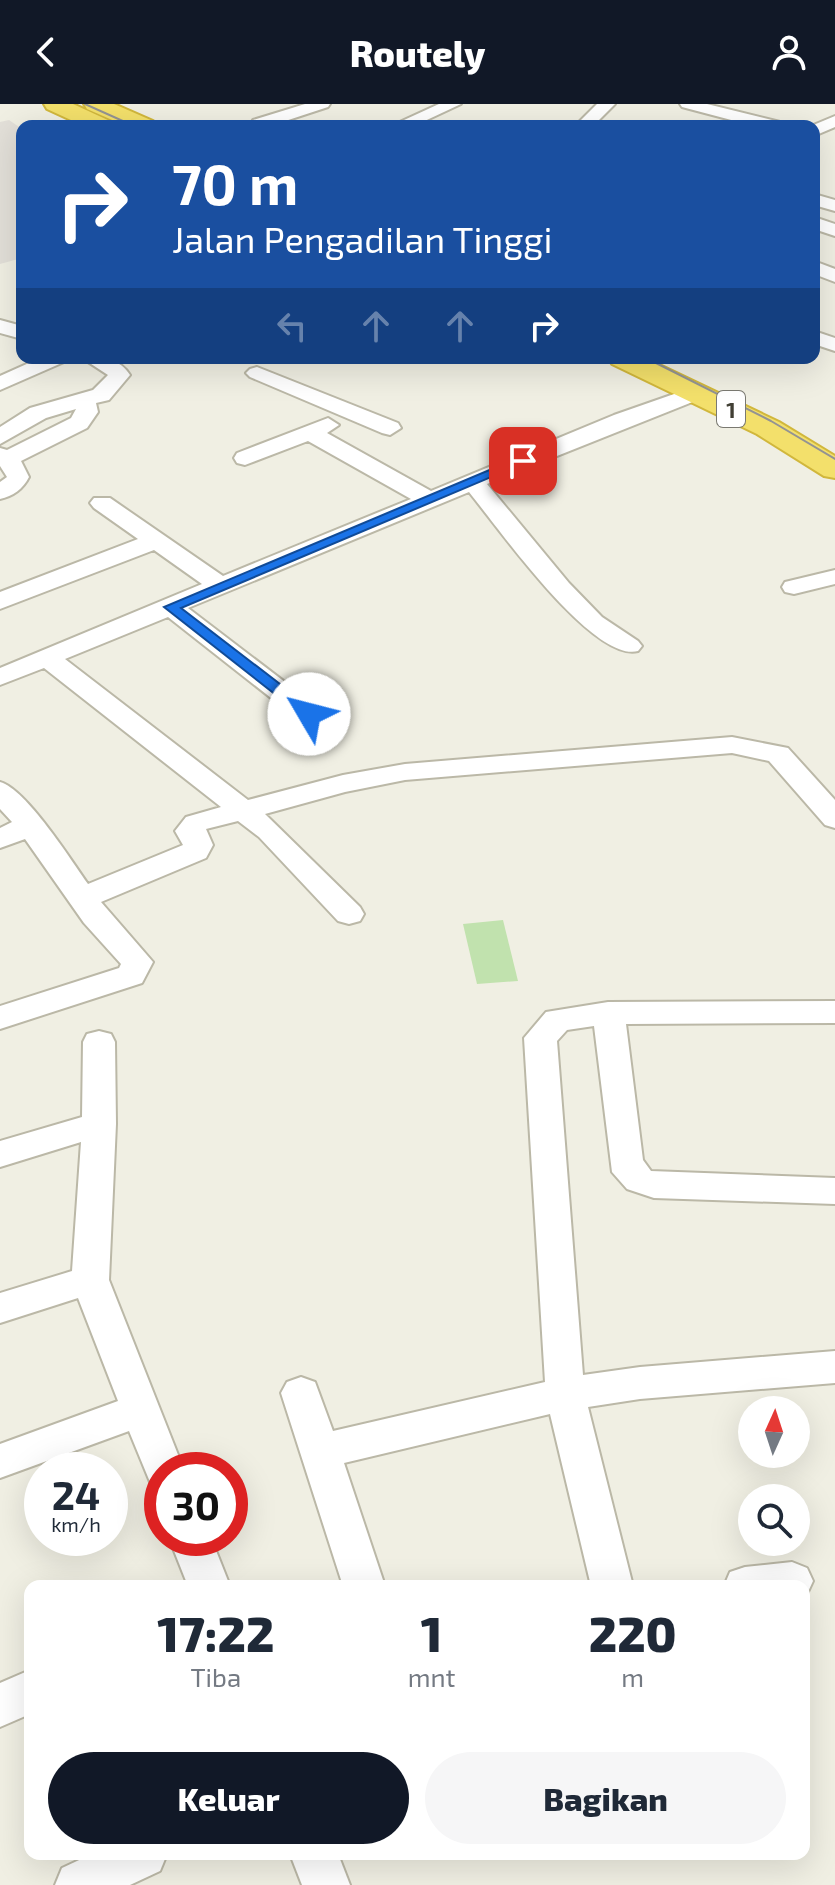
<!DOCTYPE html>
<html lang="id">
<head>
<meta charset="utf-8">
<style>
  :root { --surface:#fff; --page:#f6f6f7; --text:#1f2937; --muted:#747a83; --accent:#111827 }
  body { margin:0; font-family:"Exo 2",sans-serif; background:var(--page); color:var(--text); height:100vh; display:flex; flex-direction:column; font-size:30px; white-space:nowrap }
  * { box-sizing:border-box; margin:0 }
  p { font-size:26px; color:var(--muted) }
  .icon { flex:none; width:44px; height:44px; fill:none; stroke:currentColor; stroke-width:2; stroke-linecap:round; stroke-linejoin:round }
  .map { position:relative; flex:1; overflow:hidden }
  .details { position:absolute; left:24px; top:1476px; width:786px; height:280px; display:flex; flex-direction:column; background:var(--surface); border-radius:16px; box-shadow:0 8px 32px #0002 }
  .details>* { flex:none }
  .banner { position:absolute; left:16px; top:16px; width:804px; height:244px; border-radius:16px; box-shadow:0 8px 32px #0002; background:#1a4fa0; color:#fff; overflow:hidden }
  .needle { width:52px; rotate:3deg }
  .tools { position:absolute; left:738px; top:1292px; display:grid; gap:16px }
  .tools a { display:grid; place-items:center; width:72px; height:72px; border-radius:50%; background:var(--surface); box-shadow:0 8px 32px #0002; font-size:40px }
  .speed { position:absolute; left:24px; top:1348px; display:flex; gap:16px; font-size:40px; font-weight:700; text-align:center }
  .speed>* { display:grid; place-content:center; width:104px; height:104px; border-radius:50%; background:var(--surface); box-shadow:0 8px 32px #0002; line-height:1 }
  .speed small { font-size:20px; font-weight:400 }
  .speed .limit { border:12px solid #d22; background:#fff; color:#111 }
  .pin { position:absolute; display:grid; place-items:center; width:68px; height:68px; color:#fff; margin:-34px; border-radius:16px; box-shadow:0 4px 12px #0006 }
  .me { position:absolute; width:88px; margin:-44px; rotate:307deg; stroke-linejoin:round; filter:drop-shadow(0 0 6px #0008) }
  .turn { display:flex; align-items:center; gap:28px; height:168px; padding:0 24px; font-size:36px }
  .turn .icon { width:104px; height:104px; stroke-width:2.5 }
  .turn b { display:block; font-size:56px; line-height:68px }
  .lanes { display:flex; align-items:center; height:76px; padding:0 24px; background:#0003; justify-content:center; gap:40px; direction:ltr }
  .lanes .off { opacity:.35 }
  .eta { display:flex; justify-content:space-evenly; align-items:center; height:136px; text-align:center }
  .eta b { font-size:48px; font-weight:800; line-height:56px }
  .primary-button { display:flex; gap:16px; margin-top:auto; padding:16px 24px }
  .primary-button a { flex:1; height:92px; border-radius:48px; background:var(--accent); color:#fff; font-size:32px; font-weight:800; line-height:92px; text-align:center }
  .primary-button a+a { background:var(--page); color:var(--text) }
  header { display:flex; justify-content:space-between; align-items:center; height:104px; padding:0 24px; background:var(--accent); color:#fff; font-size:36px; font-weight:800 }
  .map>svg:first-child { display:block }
  .industrial { fill:#e2dfd8 }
  .green { fill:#c1e2ae }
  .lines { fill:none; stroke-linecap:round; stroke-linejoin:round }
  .street-casing { stroke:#bbb8a7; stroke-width:4 }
  .highway-casing { stroke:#d1b73c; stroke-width:4 }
  .street { fill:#fff; fill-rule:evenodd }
  .highway { fill:#f3e06b; fill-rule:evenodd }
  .tram { stroke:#939393; stroke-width:2 }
  .route { fill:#1a73e8; stroke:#114b97; stroke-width:2 }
  .labels { text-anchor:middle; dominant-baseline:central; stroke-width:6; stroke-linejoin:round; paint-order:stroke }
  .shield { fill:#fff; stroke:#7a7971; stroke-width:2 }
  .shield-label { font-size:22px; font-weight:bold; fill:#413f34 }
</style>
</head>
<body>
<header><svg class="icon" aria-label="back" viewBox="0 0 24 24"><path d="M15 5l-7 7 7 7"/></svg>Routely<svg class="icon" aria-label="person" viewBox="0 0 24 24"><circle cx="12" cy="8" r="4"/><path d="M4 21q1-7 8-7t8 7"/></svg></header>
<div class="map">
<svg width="835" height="1781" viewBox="0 0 835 1781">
  <rect width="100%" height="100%" fill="#f0efe3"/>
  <!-- industrial -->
  <path class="industrial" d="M9,16L22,25V154L0,160V18Z"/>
  <!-- green -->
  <path class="green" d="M503,816L518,877L477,880L463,820Z"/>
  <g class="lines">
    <!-- street casing -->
    <g class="street-casing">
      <g id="street">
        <path d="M305,0H330L328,3L270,22L251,20L253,16Z"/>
        <path d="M439,0H461L414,22H391Z"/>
        <path d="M597,0H615L593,22H575Z"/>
        <path d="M680,0H707L780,18L782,22H754L682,3Z"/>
        <path d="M835,12V23L814,32V22H811Z"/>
        <path d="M814,90L835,96V107L814,101Z"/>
        <path d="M814,113L835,120V132L814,125Z"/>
        <path d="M814,157L835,165V178L814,170Z"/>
        <path d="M0,216L22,222V235L0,229Z"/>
        <path d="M814,227L835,234V247L814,240Z"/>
        <path d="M40,254H67L64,258L0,286V272Z"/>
        <path d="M82,254C101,254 119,253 130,271L109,296L96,299L98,308L87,324L21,357L29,373C23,385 13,392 0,395V378L7,373L0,362V344L7,346L71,314L76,305L46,314L0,340V323L30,304L93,286L108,271Z"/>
        <path d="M257,263L398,319L401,324L390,331L382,329L250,273L246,269L250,265Z"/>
        <path d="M697,282L708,288L705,293L487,380L569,479L602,513L638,537L642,542L638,547C593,559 497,422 469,388L188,504L319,604L323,610L319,616H299L168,513L65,555L248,696L343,671L405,660L732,633L788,644L835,696V724L825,721L769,657L732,649L405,676L345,688L265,710L360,803L364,810L360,817L349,820L338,817L259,733L238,717L206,725L213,741L206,754L101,798L153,858L142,879L0,925V902L119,864L121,860L84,819L25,735L0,744V724L12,718L0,705V678C26,685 71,756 88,780L183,741L175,727L186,713L221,703L44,564L0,581V564L202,480L154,446L0,505V488L138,435L94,404L90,399L94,394H110L223,472L411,395L308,337L245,361L237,359L234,354L237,349L328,314L339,321L327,329L431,387L614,311Z"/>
        <path d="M835,466V480L794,490L785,488L782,483L785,478Z"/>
        <path d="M835,897V919L626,920L643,1056L651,1067L835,1074V1100L654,1094L627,1085L612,1068L594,922L567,926L557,937L583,1271L640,1263L835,1247V1279L640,1295L588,1303L633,1482H591L550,1310L344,1359L385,1482H343L281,1289L287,1278L301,1273L315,1278L333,1327L545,1278L524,934L546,908L608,898Z"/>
        <path d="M99,927L111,930L115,938L116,1020L109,1176L184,1366H162V1383L150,1378L129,1327L0,1374V1340L118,1297L78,1194L0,1219V1189L72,1167L81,1038L0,1063V1037L82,1013L83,938L87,930Z"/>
        <path d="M169,1434H211L230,1482H188Z"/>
        <path d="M792,1458L807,1464L813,1477L807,1490L804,1492V1482H724L730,1468L745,1463Z"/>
        <path d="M30,1566V1610L0,1623V1579Z"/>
        <path d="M92,1750H167L160,1767L130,1781H55L62,1764Z"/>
        <path d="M290,1750H338L350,1781H302Z"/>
      </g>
    </g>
    <!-- highway casing -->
    <g class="highway-casing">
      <g id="highway">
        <path d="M44,0H73L110,17L114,22H84L47,5Z"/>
        <path d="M84,0H114L153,17L157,22H126L87,5Z"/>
        <path d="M608,254H645L779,318L835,352V374L824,372L757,330L612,260Z"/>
      </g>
    </g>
    <!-- street -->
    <use href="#street" class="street"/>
    <!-- highway -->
    <use href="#highway" class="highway"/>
    <!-- tram -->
    <g class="tram">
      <path d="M85,0L134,22"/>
      <path d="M646,254L771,317L835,355"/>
    </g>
  </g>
  <!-- route -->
  <path class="route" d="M518,354L529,357L181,504L315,607V613H304L164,503Z"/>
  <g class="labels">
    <!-- shield labels -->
    <rect class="shield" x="717" y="287" width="28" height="36" rx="6"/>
    <g class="shield-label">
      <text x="731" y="305">1</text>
    </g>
  </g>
</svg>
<div class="tools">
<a><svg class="needle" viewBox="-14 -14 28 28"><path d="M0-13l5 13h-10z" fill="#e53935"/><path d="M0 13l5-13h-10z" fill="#747a83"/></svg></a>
<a><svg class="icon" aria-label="search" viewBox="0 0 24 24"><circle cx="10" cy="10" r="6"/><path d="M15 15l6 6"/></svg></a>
</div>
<div class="speed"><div>24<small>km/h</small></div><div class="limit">30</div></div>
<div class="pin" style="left:523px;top:357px;background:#d93025"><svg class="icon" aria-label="arrive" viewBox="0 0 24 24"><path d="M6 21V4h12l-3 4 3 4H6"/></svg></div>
<svg class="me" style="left:309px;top:610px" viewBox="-20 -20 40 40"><circle r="19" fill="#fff"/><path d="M0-13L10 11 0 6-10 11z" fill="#1a73e8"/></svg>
<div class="banner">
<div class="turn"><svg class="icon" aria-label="right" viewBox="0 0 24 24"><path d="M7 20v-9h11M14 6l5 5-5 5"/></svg><div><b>70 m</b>Jalan Pengadilan Tinggi</div></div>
<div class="lanes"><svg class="icon off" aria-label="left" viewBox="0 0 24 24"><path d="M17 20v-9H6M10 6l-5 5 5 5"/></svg><svg class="icon off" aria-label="ahead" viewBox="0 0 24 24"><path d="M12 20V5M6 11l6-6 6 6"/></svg><svg class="icon off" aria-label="ahead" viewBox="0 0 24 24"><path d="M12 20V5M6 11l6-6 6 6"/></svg><svg class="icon" aria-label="right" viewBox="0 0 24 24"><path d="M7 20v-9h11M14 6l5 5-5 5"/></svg></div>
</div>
<section class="details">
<div class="eta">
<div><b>17:22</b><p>Tiba</p></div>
<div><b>1</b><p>mnt</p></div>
<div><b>220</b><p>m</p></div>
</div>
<div class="primary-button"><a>Keluar</a><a>Bagikan</a></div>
</section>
</div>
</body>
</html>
